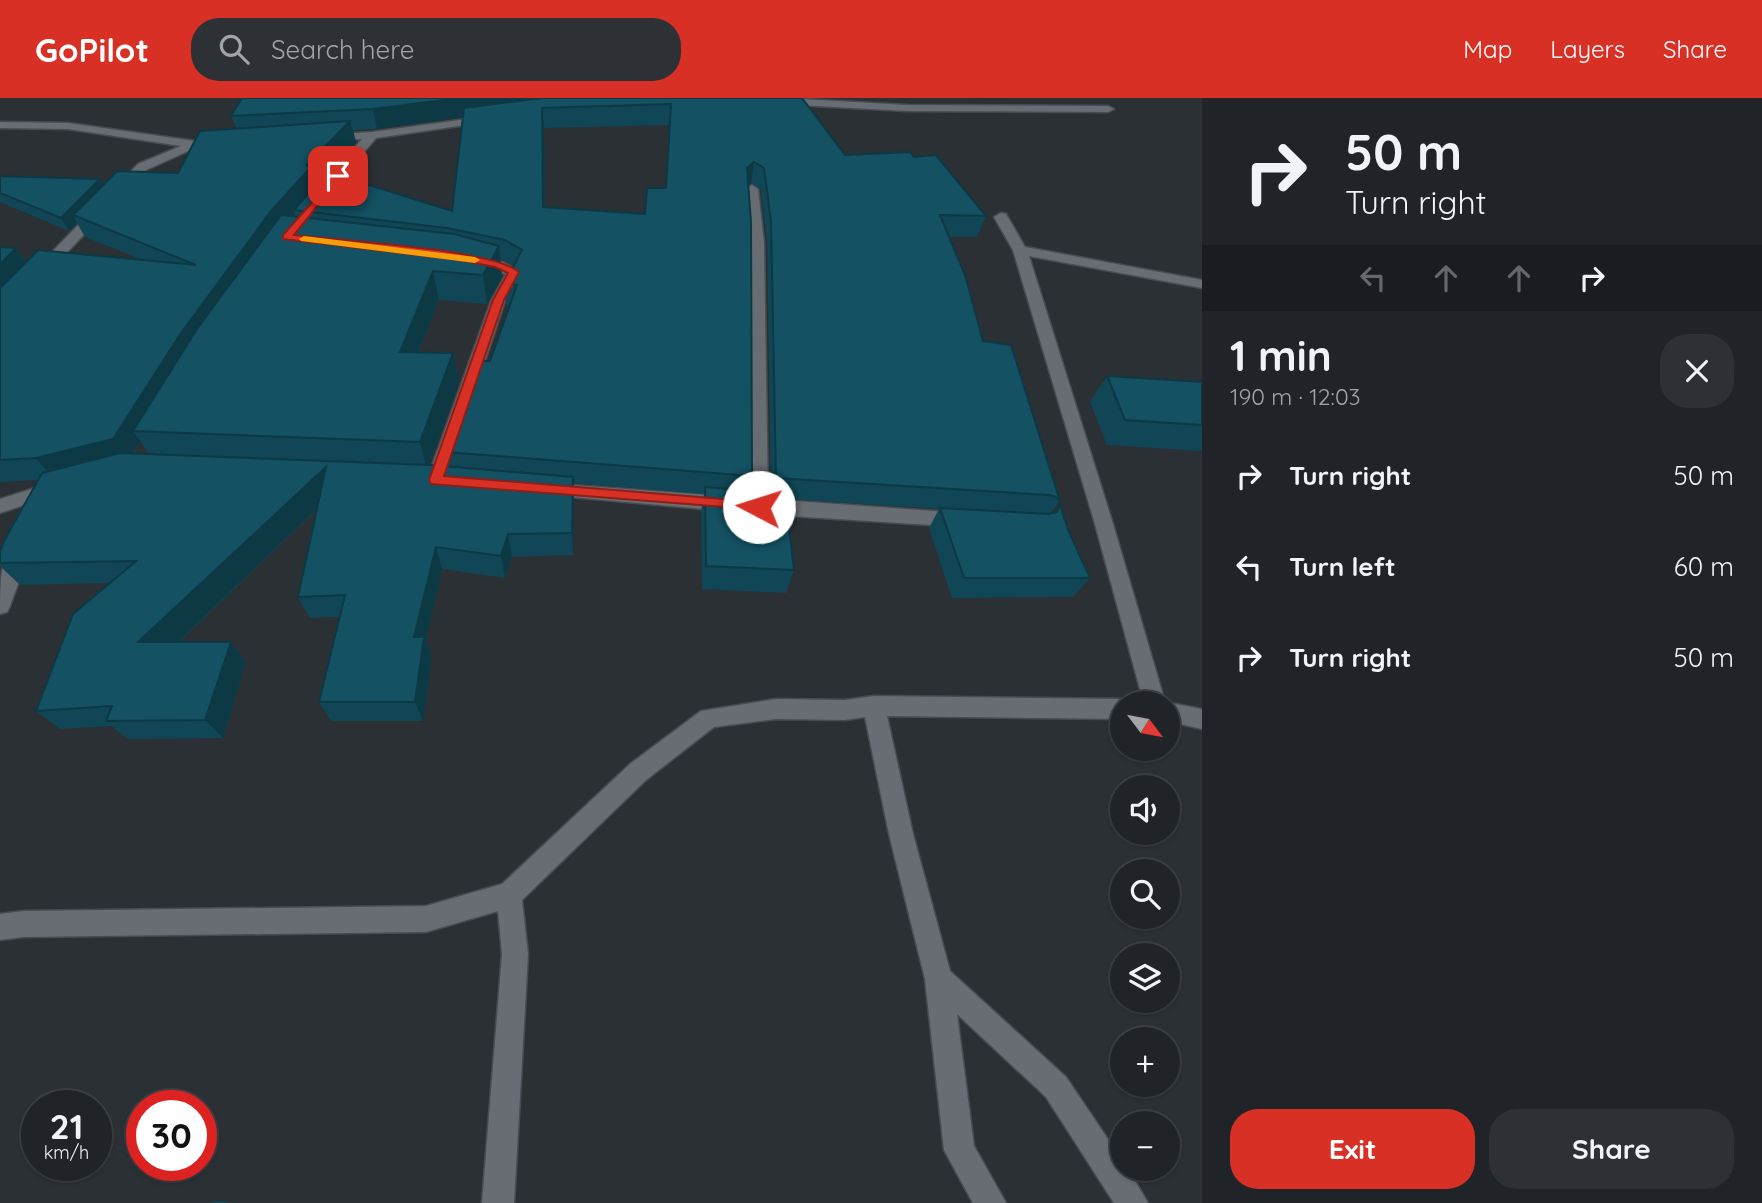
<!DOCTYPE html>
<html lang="en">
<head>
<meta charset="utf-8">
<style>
  :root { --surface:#202428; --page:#2d3034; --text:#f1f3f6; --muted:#a2a4a8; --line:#3d4145; --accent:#d93025 }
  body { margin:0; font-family:Quicksand,sans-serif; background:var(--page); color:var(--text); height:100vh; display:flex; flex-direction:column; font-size:26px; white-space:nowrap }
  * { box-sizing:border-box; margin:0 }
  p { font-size:23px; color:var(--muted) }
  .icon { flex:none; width:38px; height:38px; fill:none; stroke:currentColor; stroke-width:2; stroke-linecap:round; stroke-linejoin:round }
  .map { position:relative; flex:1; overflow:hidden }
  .panel { display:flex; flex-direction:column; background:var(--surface); width:560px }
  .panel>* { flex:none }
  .top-card { background:#202428; color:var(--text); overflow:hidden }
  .needle { width:46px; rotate:122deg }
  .fabs { position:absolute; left:1110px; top:593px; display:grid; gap:14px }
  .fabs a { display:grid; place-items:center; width:70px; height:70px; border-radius:50%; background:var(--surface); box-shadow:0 2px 5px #0004,0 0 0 2px var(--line); font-size:35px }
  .speed { position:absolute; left:21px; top:992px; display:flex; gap:14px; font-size:35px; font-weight:700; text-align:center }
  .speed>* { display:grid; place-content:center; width:91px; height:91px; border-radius:50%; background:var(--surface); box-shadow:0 2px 5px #0004,0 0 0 2px var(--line); line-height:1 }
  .speed small { font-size:18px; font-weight:400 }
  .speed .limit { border:10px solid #d22; background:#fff; color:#111 }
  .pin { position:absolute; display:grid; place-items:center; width:60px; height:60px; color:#fff; margin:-30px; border-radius:14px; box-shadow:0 4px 10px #0006 }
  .me { position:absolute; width:77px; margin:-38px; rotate:275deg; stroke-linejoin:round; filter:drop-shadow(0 0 5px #0008) }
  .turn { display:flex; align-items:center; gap:24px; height:147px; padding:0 28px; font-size:32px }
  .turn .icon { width:91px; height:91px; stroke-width:2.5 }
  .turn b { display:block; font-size:49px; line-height:60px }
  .lanes { display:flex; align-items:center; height:66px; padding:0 28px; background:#0003; justify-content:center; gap:35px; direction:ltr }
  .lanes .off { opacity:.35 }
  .round { display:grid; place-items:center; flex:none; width:74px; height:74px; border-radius:28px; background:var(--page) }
  .head { display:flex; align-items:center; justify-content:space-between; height:119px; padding:0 28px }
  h1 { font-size:42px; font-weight:800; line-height:52px }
  .primary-button { display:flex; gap:14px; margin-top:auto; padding:14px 28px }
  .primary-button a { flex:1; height:80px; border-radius:28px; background:var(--accent); color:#fff; font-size:28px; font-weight:800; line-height:80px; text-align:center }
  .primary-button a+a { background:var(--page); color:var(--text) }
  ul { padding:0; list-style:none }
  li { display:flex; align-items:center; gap:21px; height:91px; padding:0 28px }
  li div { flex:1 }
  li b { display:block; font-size:26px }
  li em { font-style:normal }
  header { display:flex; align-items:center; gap:42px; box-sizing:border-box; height:98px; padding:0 35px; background:var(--accent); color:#fff }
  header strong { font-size:33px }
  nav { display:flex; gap:38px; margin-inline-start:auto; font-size:24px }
  .search { width:490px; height:63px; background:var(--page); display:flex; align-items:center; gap:18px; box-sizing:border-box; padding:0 24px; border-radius:28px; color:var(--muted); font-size:26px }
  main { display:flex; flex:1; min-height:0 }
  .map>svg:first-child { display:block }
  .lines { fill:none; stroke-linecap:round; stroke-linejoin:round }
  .street-casing { stroke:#484c50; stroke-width:3 }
  .street { fill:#676d72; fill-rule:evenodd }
  .wall { fill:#104655; fill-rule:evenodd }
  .shaded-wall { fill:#0d3945 }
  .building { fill:#135163; stroke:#0d3945; stroke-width:2; fill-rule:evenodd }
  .route { fill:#d93025; stroke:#8d1f18; stroke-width:2 }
  .slow { fill:#f59e0b }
</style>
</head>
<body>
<header>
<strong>GoPilot</strong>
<div class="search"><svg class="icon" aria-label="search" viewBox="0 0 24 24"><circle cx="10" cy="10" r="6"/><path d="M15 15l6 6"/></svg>Search here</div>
<nav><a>Map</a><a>Layers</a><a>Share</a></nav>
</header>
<main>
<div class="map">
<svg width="1202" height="1105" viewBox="0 0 1202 1105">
  <rect width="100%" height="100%" fill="#2b3035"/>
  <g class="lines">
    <!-- street casing -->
    <g class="street-casing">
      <g id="street">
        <path d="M784,0L907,7L1108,8L1114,11L1108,14L907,13L779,6L774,3Z"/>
        <path d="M489,18L493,19V23L376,40L323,102H315L313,99L362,41L327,42L321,39L323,37L372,34Z"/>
        <path d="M0,24L68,25L195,43L221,41L227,45L221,49L195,50L146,72L5,219L0,220V207L138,66L181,48L68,31L0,30Z"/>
        <path d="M752,87L758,91L764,145L768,401L962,415L969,417L971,422L969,427L962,429L759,416L538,396L535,391L538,386L544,385L750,400V145L746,91Z"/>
        <path d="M1001,115L1006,116L1025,149L1202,182V190L1029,158L1113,426L1165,604L1202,611V631L1167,623V606H1144L1095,426L1013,152L994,119Z"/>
        <path d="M475,158L503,164L521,174L505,203L445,382L442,387H430L427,382L491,203L506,176L470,165L468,162Z"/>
        <path d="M57,383L63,384L66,389L63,394L0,415V401Z"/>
        <path d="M16,443L23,445C31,461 15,492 10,508L7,514L0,516C0,493 0,466 9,445Z"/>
        <path d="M874,598L1122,601L1130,604L1122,606V621L887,618L913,736L950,873L1066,979L1122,1062V1071H1128L1148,1105H1114L1046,999L957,916L974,1048L1006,1105H973L944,1052L925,881L889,736L865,619L845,622L776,621L714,629L646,682L522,802L528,856L514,1105H482L502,856L498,813L426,834L23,839L0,842V816L23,813L426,808L502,786L630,666L701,613L776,601L845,602Z"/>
      </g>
    </g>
    <!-- street -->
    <use href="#street" class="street"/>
  </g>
  <!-- wall -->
  <g class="wall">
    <path d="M242,0H802L845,57L914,59L986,118L977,139H949L983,243L1060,403L1050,416L1054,415L1060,407L1069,434L1090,480L1073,499L952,500L929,430L939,411L785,401L794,472L786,495L702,491L701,414L704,396L573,385V457L512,459L505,480L442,471L426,542L432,559L423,623H331L319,604L340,519L310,520L298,499L317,411L179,544H231L246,564L223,640L128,641L111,628L60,631L36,613L109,485L20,487L0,468V454L38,382L0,384V149L16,150L26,164L140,161L85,139L77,125L69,133L0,104V78L103,87L178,75L236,30L231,18ZM463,19L452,113L316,87L356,44L353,32L377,31ZM669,27L666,90L645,116L545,109L544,30ZM751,85L761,91L767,145L771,395L749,393L752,378L748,87ZM500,162L507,164L513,167L504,186L506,207L510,208L490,263L446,354L449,369L429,367L459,284L453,255L419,254L439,202L487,206L502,178ZM140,343L149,356H133Z"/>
    <path d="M1107,278L1202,284V353L1107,347L1090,304Z"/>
    <path d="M220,1103L230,1105H207Z"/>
  </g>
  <!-- shaded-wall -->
  <g class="shaded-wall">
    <path d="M460,0H584L548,8L377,31L373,11Z"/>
    <path d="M542,10L544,30L545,130L543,109Z"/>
    <path d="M350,23L356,44L316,86L317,90L294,112L295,116L279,134L133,333L140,343L128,363L54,381L36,360L181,235L271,113L307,67Z"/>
    <path d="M754,64L751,85L743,91L747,70Z"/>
    <path d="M100,81L107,94L73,117L77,125L69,133L61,120Z"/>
    <path d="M499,148L502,178L487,206L483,177Z"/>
    <path d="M16,150L31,172L0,203V166Z"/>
    <path d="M433,173L439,202L407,283L400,254Z"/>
    <path d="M453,255L459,284L427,372L420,344Z"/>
    <path d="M326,369L336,392L157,564L138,544Z"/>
    <path d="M573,379L574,403L573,457L572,435Z"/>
    <path d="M508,436L512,459L505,480L501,458Z"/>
    <path d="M436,449L442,471L426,542L432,559L423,623L415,604L414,539Z"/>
    <path d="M231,544L246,564L223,640L205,622Z"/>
  </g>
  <!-- building -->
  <g class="building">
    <path d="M242,0H460L373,11L231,18Z"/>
    <path d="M542,0H802L845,57L910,54L914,59L936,57L986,118L940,117L965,177L983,243L1011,247L1060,403L1056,399L1049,397L776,380L771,123L764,70L754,64L747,70L751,124L752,378L446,354L477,263H490L517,187L504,186L522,152L505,142L447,130L294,112L327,74L452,113L464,10ZM671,6L666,90H647L645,116L543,109L542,10Z"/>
    <path d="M350,23L307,67L311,69L271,113L181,235L113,341L36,360L0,362V190L38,152L196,167L73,117L117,73L178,75L200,33Z"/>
    <path d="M0,78L100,81L61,120L0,95Z"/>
    <path d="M281,117L454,136L499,148L483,177L433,173L400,254L453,255L420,344L133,333L197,231Z"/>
    <path d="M0,149L16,150L0,166Z"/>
    <path d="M1107,278L1202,284V327L1125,322Z"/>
    <path d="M120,355L430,367L573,379L572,435L508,436L501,458L436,449L414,539H424L415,604H319L345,497L298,499L326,369L138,544H231L205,622L106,623L112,608L36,613L73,516L136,463L0,465V454L4,443L42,375Z"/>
    <path d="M705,389L785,396L794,472L706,468Z"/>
    <path d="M1060,407L1069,434L1090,480H964L940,410L1048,416L1057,414Z"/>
  </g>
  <!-- route -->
  <path class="route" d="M338,75L342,78L341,79L294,137C337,142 492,151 519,174L504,202L444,378L759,404L766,409L764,412L431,386L429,382L493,202L508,175L495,169L459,162L283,141V137Z"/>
  <!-- slow -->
  <path class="slow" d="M304,138L475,159L480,162L475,165L301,143L299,141Z"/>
</svg>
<div class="fabs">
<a><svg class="needle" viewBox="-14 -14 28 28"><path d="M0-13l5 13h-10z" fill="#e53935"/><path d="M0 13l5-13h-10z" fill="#a2a4a8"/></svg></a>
<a><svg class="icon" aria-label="sound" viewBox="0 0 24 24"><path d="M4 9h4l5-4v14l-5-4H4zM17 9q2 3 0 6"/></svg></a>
<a><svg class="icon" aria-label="search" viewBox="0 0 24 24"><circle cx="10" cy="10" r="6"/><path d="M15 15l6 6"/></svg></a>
<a><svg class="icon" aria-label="layers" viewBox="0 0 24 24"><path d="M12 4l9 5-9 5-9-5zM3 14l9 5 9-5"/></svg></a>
<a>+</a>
<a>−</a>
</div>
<div class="speed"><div>21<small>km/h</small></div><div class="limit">30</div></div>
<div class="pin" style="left:338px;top:78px;background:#d93025"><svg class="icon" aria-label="arrive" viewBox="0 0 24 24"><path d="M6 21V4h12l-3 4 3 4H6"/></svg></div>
<svg class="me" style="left:759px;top:409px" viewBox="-20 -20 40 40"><circle r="19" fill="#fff"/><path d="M0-13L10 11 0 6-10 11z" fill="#d93025"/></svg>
</div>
<section class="panel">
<div class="top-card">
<div class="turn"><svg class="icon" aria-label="right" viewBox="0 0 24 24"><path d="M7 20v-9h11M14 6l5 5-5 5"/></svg><div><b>50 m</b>Turn right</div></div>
<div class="lanes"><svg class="icon off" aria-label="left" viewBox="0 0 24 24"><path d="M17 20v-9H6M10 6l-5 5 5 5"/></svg><svg class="icon off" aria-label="ahead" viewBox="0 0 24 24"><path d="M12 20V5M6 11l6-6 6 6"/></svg><svg class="icon off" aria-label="ahead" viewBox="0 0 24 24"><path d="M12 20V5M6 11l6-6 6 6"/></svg><svg class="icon" aria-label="right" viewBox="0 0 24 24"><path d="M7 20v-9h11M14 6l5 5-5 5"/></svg></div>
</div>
<div class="head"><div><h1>1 min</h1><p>190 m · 12:03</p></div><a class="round"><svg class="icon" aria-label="close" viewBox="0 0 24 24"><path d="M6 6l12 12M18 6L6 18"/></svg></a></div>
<ul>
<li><svg class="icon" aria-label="right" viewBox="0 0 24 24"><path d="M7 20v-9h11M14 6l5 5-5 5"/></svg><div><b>Turn right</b></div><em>50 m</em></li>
<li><svg class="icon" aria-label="left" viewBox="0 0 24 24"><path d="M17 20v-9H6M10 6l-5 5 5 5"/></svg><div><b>Turn left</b></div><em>60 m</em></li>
<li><svg class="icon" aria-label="right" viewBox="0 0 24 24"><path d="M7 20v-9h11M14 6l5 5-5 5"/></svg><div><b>Turn right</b></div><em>50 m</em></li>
</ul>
<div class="primary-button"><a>Exit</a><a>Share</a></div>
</section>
</main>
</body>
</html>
